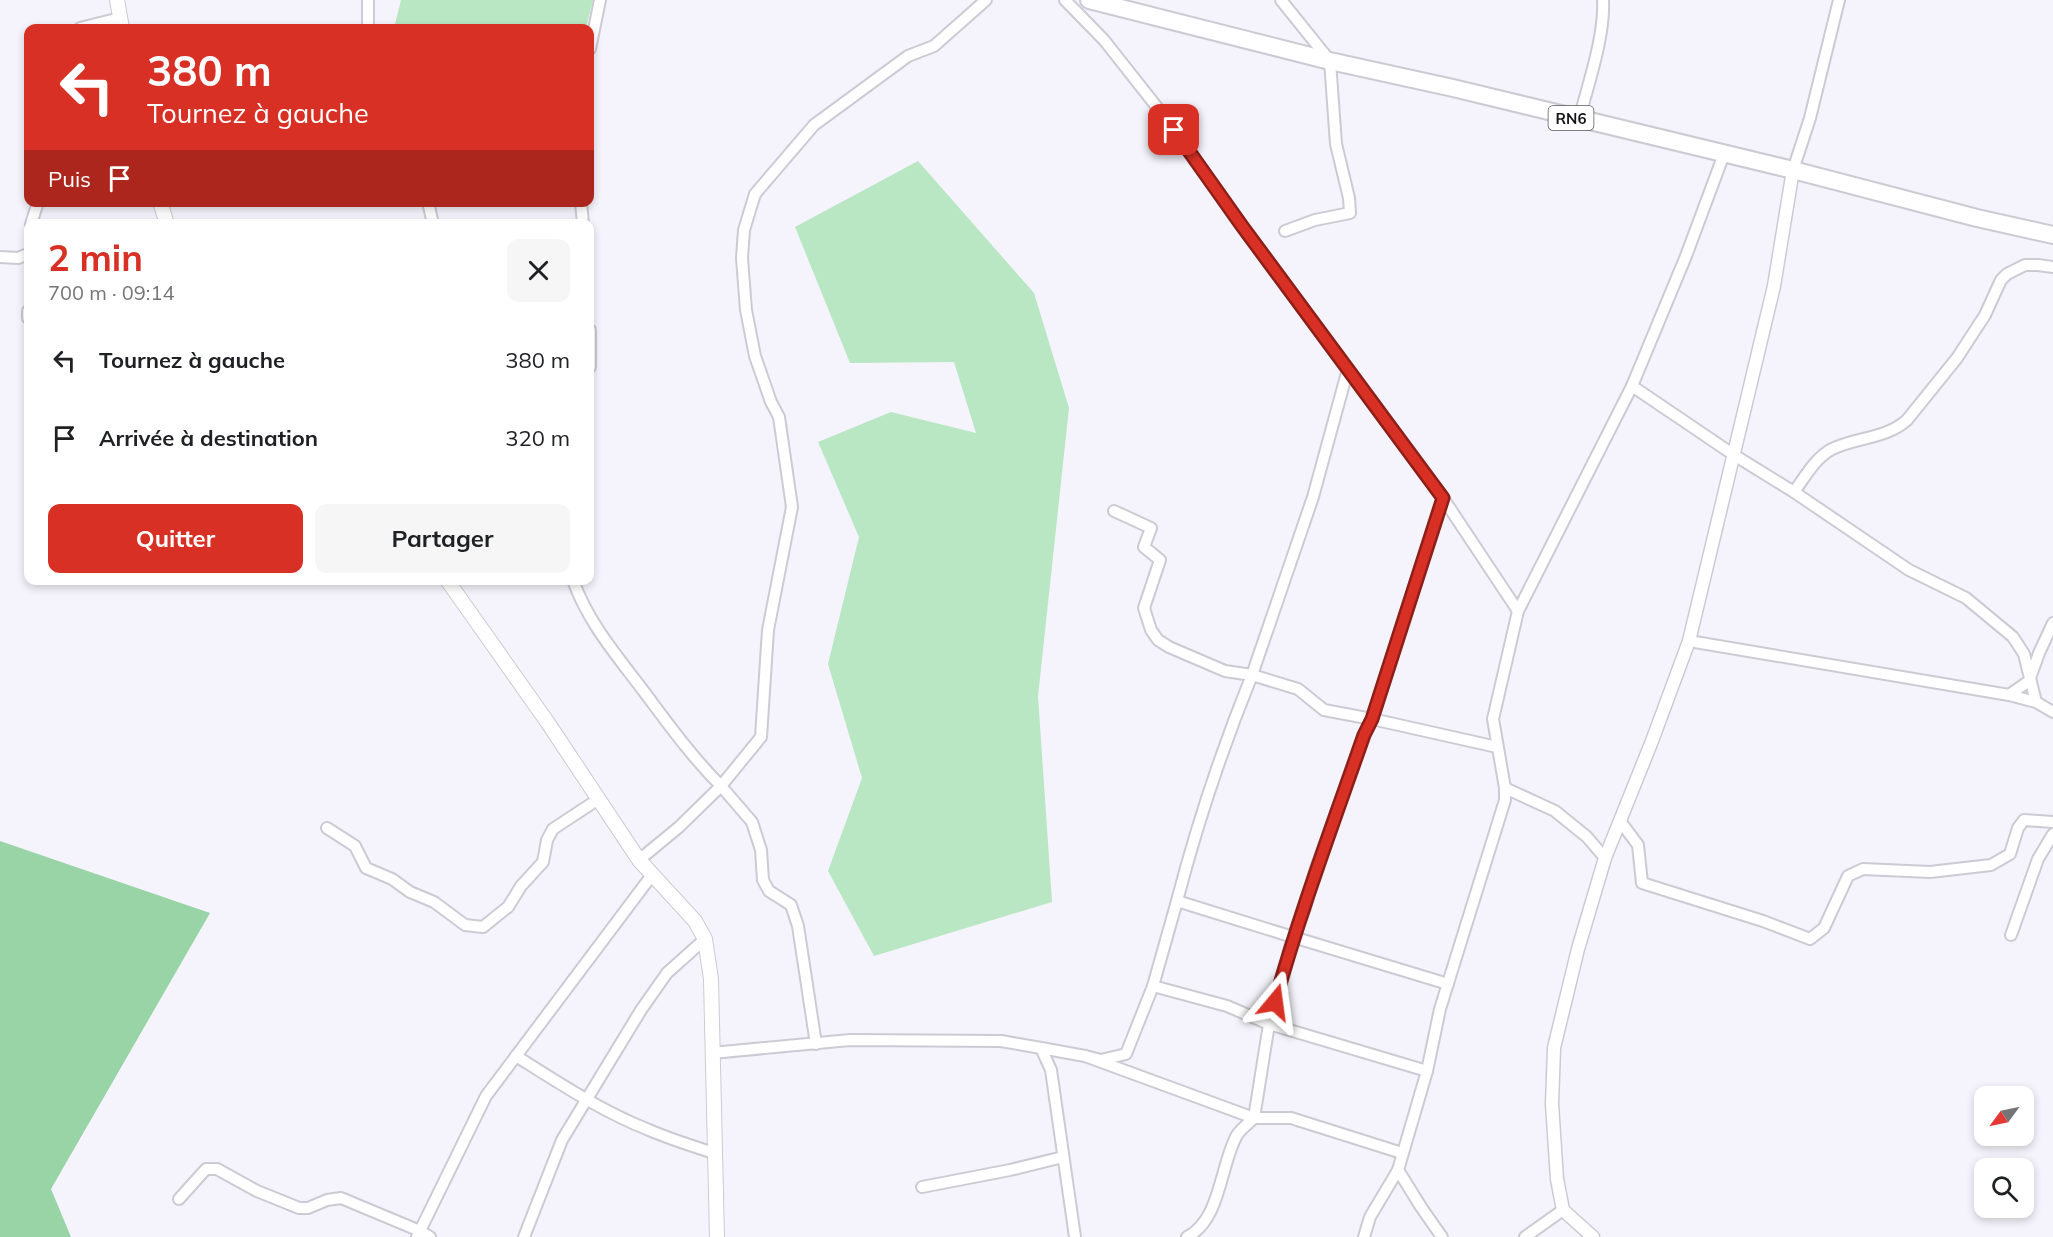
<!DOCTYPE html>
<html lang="fr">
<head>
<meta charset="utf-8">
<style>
  :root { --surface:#fff; --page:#f6f6f6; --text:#202124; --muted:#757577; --accent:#d93025 }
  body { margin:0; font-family:Mulish,sans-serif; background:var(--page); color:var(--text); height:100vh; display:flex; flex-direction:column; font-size:22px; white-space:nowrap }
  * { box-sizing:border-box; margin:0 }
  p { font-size:20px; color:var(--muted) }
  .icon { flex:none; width:33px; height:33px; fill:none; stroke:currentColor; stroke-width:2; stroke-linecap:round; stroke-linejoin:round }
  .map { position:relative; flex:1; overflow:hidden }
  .side { position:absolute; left:24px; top:219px; width:570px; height:366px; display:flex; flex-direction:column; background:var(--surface); border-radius:12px; box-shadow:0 3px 9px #0003 }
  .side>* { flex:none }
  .banner { position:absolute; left:24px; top:24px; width:570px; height:183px; border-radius:12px; box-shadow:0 3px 9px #0003; background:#d93025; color:#fff; overflow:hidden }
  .needle { width:39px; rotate:237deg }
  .fabs { position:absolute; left:1974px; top:1086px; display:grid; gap:12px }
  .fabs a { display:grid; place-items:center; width:60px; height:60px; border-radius:12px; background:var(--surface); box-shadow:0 3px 9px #0003; font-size:30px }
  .pin { position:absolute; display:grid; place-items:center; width:51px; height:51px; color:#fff; margin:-26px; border-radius:12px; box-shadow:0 3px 9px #0006 }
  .me { position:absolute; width:66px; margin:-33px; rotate:16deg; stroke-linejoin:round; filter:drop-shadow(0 0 4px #0008) }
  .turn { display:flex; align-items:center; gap:21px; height:126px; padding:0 24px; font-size:27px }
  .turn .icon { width:78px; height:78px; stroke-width:2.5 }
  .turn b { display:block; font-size:42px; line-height:51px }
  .then { display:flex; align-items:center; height:57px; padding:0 24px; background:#0003; gap:12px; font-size:22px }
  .round { display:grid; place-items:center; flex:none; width:63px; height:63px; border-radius:12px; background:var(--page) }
  .overview { display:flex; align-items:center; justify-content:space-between; height:102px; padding:0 24px }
  h1 { font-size:36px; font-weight:700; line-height:45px; color:var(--accent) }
  .button { display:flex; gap:12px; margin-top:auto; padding:12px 24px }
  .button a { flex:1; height:69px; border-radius:12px; background:var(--accent); color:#fff; font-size:24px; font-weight:700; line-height:69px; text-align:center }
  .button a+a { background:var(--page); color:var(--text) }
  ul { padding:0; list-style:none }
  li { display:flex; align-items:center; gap:18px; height:78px; padding:0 24px }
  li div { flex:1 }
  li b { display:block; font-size:22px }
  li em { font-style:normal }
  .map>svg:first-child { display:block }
  .green { fill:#b9e6c3 }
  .forest { fill:#99d4a7 }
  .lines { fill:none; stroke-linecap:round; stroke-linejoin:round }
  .minor-casing { stroke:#cccbd3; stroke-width:14 }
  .tertiary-casing { stroke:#cccbd3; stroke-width:15 }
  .secondary-casing { stroke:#cccbd3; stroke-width:16 }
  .trunk-casing { stroke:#cccbd3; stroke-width:20 }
  .minor { stroke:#fff; stroke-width:10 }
  .tertiary { stroke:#fff; stroke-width:12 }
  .secondary { stroke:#fff; stroke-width:14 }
  .trunk { stroke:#fff; stroke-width:16 }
  .route-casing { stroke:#8d1f18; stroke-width:15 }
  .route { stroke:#d93025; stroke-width:10 }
  .labels { text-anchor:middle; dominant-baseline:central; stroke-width:4.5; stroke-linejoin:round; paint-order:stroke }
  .shield { fill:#fff; stroke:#5a5a5c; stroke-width:1.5 }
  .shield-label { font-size:15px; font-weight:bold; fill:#141316 }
</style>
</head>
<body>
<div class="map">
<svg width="2053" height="1237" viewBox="0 0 2053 1237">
  <rect width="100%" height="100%" fill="#f5f4fc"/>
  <!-- green -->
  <g class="green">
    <path d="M401,0H593L586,28H394Z"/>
    <path d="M918,161L1034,293L1069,408L1038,696L1052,902L874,956L828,871L862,778L828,664L859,537L818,442L891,412L976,433L954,362L850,363L795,227Z"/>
  </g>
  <!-- forest -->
  <path class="forest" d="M0,841L210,913L51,1189L71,1237H0Z"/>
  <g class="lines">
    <!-- minor casing -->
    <g class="minor-casing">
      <g id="minor">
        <path d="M368,0V28"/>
        <path d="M1065,0L1104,40L1160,111L1242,226L1443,498L1518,611"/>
        <path d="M1281,0L1330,61L1336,144L1349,198L1350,213L1315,220L1285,231"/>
        <path d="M80,28L120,18"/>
        <path d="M590,49L600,0"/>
        <path d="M1579,120C1588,84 1605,36 1603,0"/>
        <path d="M1793,170L1810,118L1839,0"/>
        <path d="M428,202L433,224"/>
        <path d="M581,202L583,224"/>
        <path d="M31,224L38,202"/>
        <path d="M0,257L18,258L28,254"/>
        <path d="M28,311V318"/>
        <path d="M590,330V367"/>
        <path d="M1632,386L1734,455L1794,492L1909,570L1966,598L2013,637L2024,654L2036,702"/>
        <path d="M1794,492C1805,477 1815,458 1832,449C1856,437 1886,439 1907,420L1957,358L1985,315L2001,280L2007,274L2025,265H2038L2053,267"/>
        <path d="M1114,511L1151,528L1144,547L1160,560L1144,608L1151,630L1158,640L1169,647L1225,671L1252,675L1313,497L1348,369"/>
        <path d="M573,580C588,623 618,657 645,693C669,725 692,757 721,786L679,827L639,860"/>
        <path d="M1689,641L2009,695L2036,702L2053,712"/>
        <path d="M2009,695L2029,681L2039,653L2053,623"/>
        <path d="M1505,788L1555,811L1587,837L1605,858"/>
        <path d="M1620,821L1638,845L1642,883L1763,921L1810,939L1824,928L1848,876L1863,869L1930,872L1991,865L2010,854L2018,828L2024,820L2053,822"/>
        <path d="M327,828L355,846L366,868L392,879L410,892L434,902L465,925L483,927L508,907L521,886L543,862L547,840L553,829L597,800"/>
        <path d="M1177,901C1197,824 1222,749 1252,675L1298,689L1324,710L1372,719L1443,498"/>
        <path d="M2011,935L2038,859L2053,834"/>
        <path d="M1448,984L1293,937L1305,908L1315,871L1364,735L1372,719L1497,747"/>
        <path d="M816,1044L798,926L791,905L769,891L763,880L761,850L752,822L721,786L761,737L768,630L792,507L779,417L771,402L755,356L746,310L742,258L744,230L755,194L814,125L908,56L934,46L986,0"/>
        <path d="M1041,1048L1085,1056L1254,1118L1269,1024L1227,1006L1153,986"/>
        <path d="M712,1053L850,1040L1001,1041L1041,1048L1051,1070L1075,1237"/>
        <path d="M516,1056C559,1083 601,1111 649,1130C670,1139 692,1146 714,1153"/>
        <path d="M1085,1056L1101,1060L1126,1054L1153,986L1177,901L1293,937L1269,1024L1427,1071"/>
        <path d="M1398,1170L1421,1207L1442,1237"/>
        <path d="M922,1187L1010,1170L1063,1157"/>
        <path d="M179,1199L206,1169H217L257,1191L299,1208H308L327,1200L341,1198L420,1231L430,1237"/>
        <path d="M417,1237L486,1096L652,875"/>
        <path d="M524,1237L562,1140L641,1010L667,973L705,939"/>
        <path d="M1187,1237C1221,1220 1220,1165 1237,1135C1241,1129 1249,1123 1254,1118H1291L1402,1153"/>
        <path d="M1364,1237L1370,1217L1398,1170L1427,1071L1440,1009L1505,800V788L1493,719L1518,611L1632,386L1686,256L1724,154"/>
        <path d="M1525,1237L1563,1210"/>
      </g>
    </g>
    <!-- tertiary casing -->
    <g class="tertiary-casing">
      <path id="tertiary" d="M1593,1237L1563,1210L1557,1179L1552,1104L1554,1048L1578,949L1605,858L1652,741L1689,641L1774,286L1793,170"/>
    </g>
    <!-- secondary casing -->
    <g class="secondary-casing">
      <g id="secondary">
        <path d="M117,0L122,28"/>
        <path d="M160,202L167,224"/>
        <path d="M447,580L548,723L639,860L695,921L705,939L711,979L717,1237"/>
      </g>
    </g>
    <!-- trunk casing -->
    <g class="trunk-casing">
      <path id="trunk" d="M1089,0L1330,61L1453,88L1793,170L1977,218L2053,235"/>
    </g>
    <!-- minor -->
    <use href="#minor" class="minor"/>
    <!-- tertiary -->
    <use href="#tertiary" class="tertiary"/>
    <!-- secondary -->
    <use href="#secondary" class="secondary"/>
    <!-- trunk -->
    <use href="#trunk" class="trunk"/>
  </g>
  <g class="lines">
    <!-- route casing -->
    <g class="route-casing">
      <path id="route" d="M1174,130L1242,226L1443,498L1372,719L1364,735C1333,824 1300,912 1275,1002"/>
    </g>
    <!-- route -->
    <use href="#route" class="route"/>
  </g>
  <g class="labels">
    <!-- shield labels -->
    <rect class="shield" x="1548.5" y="106" width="45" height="24" rx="4.5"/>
    <g class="shield-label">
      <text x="1571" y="118">RN6</text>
    </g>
  </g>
</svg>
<div class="fabs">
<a><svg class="needle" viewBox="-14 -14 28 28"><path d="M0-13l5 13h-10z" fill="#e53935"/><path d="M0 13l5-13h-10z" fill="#757577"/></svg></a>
<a><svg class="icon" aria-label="search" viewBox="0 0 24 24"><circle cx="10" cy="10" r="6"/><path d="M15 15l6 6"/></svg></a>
</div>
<div class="pin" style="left:1174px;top:130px;background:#d93025"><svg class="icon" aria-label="arrive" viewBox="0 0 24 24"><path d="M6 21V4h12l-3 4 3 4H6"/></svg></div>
<svg class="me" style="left:1275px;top:1002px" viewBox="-20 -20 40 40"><path d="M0-17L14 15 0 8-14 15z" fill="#d93025" stroke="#fff" stroke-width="4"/></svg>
<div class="banner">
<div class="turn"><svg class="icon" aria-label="left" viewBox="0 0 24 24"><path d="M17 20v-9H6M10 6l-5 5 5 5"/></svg><div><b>380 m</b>Tournez à gauche</div></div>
<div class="then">Puis<svg class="icon" aria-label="arrive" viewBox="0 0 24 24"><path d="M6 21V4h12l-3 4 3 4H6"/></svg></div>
</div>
<section class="side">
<div class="overview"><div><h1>2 min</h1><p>700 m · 09:14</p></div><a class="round"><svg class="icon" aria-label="close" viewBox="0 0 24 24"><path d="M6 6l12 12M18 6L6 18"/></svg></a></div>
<ul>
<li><svg class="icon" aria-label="left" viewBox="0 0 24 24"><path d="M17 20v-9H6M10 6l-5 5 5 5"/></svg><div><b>Tournez à gauche</b></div><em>380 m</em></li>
<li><svg class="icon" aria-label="arrive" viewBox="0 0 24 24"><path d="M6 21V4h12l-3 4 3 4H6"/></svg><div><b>Arrivée à destination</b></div><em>320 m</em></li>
</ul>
<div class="button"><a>Quitter</a><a>Partager</a></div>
</section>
</div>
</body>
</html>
